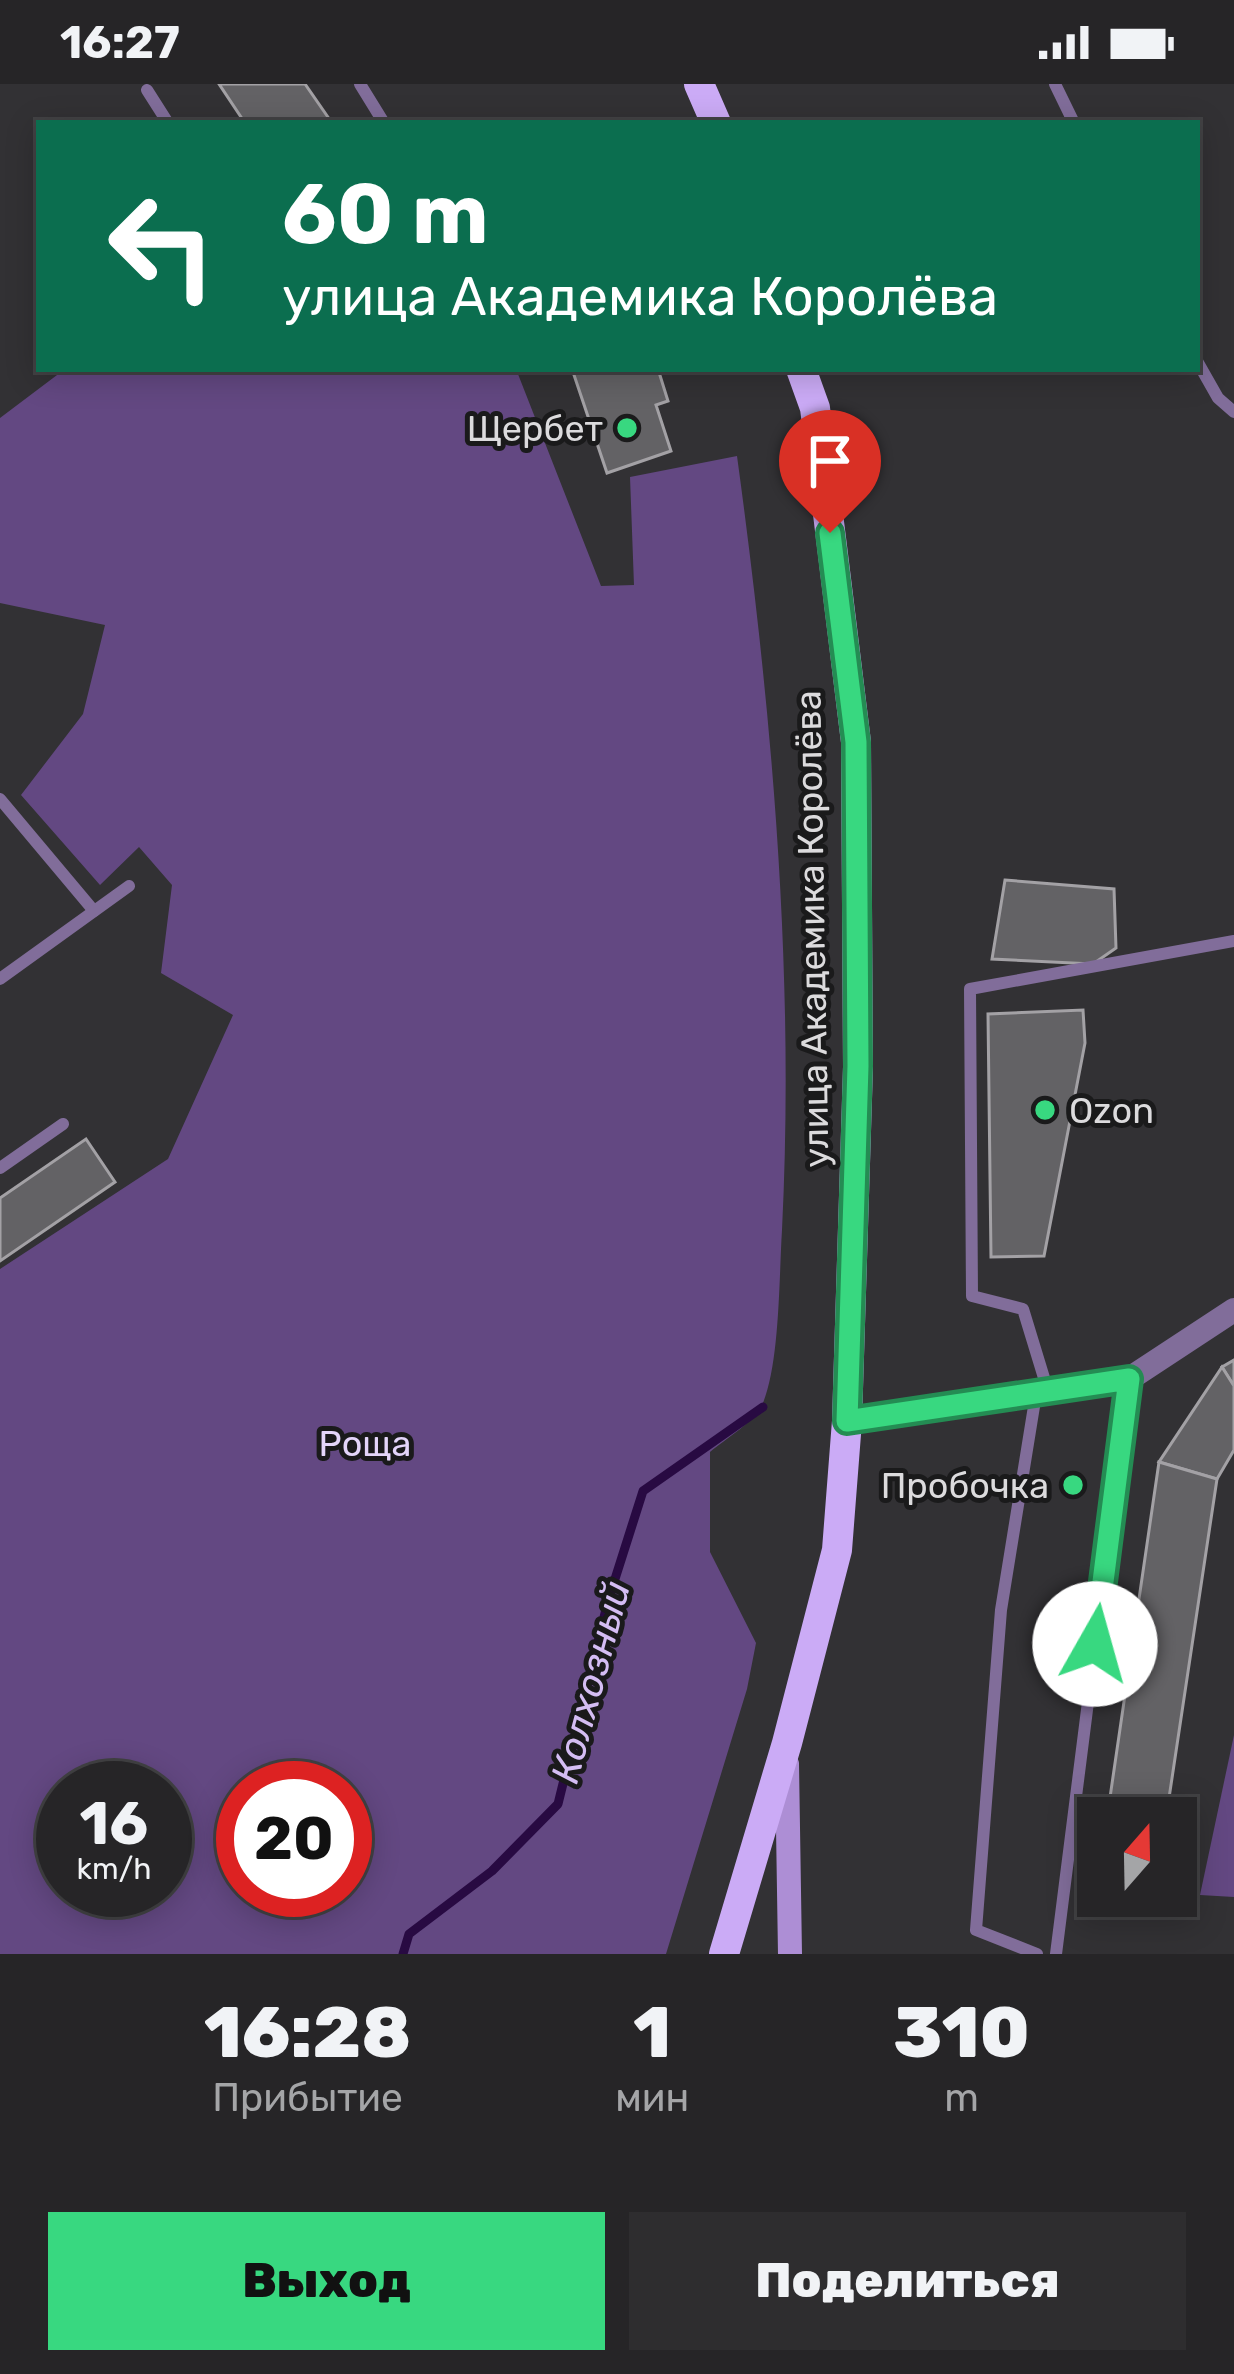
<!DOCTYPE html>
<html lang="ru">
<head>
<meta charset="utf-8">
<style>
  :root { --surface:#262527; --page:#2e2d2f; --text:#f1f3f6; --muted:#a4a5a7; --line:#424244; --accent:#38d880 }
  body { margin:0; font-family:Rubik,sans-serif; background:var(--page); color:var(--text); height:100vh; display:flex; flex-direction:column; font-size:45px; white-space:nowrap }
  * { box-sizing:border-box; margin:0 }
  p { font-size:39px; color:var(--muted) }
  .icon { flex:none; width:66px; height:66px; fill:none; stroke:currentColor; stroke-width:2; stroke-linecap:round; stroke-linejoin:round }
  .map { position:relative; height:1870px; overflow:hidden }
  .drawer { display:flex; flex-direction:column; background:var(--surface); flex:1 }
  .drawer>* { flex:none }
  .banner { position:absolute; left:36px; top:36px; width:1164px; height:252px; border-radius:0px; box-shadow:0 6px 30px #0003,0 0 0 3px var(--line); background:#0b6e4f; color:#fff; overflow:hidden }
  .needle { width:78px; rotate:20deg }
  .tools { position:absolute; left:1077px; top:1713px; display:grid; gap:24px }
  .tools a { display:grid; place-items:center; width:120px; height:120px; border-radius:0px; background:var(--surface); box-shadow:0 6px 30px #0003,0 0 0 3px var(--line); font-size:60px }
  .speed { position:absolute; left:36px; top:1677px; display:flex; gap:24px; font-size:60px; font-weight:700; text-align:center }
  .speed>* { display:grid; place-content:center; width:156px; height:156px; border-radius:50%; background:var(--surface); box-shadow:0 6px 30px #0003,0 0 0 3px var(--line); line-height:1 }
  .speed small { font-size:30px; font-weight:400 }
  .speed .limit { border:18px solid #d22; background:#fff; color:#111 }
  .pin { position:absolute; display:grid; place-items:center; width:102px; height:102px; color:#fff; margin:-123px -51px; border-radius:50% 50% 50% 0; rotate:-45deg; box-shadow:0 0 12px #0007 }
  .pin .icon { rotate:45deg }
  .me { position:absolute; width:132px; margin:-66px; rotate:7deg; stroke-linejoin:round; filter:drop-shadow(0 0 9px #0008) }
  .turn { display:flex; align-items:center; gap:42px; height:252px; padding:0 48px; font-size:54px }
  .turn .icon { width:156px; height:156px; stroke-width:2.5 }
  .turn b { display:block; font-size:84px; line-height:102px }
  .eta { display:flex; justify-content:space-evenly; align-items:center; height:204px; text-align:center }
  .eta b { font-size:72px; font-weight:800; line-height:84px }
  .primary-button { display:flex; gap:24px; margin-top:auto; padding:24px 48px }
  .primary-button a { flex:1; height:138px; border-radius:0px; background:var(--accent); color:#111; font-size:48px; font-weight:800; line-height:138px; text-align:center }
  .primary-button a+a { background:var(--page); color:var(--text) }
  .status { display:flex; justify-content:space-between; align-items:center; height:84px; padding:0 60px; background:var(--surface); direction:ltr }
  .status svg { height:33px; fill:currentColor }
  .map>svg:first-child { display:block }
  .green { fill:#634882; fill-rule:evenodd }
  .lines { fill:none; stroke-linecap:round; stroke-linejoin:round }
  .stream { stroke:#280a42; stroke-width:9 }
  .building { fill:#636265; stroke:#a3a1a5; stroke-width:3 }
  .lane { stroke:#816d9a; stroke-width:12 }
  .street { stroke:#816d9a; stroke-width:24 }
  .secondary { stroke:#ad8ed5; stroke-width:24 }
  .primary { stroke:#cbabf6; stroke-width:30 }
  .route-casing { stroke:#248c53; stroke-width:30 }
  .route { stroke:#38d880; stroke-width:21 }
  .poi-dot { fill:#38d880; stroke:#1a1a1b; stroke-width:4.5 }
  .labels { text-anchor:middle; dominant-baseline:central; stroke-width:10; stroke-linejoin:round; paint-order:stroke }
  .poi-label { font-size:36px; fill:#dcdbdd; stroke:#1a1a1b; text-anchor:end }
  .street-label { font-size:36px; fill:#dcdbdd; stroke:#1a1a1b }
  .park-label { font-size:36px; fill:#e4d5fa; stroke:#1a1a1b }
  .water-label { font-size:39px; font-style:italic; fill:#d4bdf3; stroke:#1a1a1b }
</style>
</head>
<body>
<div class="status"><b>16:27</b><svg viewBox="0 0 49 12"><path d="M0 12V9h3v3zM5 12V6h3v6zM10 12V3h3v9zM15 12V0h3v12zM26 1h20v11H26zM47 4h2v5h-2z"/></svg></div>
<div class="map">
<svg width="1234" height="1870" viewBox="0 0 1234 1870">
  <rect width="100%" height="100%" fill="#323134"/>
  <!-- green -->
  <g class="green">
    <path d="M65,285H151L155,290L161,285H516L601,502L634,501L630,393L737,372C772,628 795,888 782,1146C779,1193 780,1277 763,1319C756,1337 725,1355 710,1368V1468L756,1559L747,1605L666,1870H0V1185L168,1075L233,931L161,889L172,801L139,763L100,801L21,711L83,630L105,541L0,519V334ZM63,1704H165V1806H63ZM243,1704H345V1806H243Z"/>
    <path d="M1234,1651V1813L1200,1811Z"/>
  </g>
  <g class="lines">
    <!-- stream -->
    <path class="stream" d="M403,1870L409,1850L492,1787L558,1720L608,1517L643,1407L763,1323"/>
  </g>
  <!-- building -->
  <g class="building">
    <path d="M219,0H305L332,39H245Z"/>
    <path d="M572,285H658L668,317L656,321L671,367L607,389Z"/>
    <path d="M1005,796L1114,805L1116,864L1093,880L992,875Z"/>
    <path d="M1083,926L1085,959L1044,1172L991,1173L988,930Z"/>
    <path d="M86,1055L115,1098L0,1177V1114Z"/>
    <path d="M1234,1276V1302L1222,1283Z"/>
    <path d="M1222,1283L1234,1302V1366L1217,1395L1159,1378Z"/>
    <path d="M1159,1378L1217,1395L1166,1734H1107Z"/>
  </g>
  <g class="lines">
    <!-- lane -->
    <g class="lane">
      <path d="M360,0L384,39"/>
      <path d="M1055,0L1074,39"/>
      <path d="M147,6L168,39"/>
      <path d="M1197,277L1218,314L1234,328"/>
      <path d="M0,715L94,827"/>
      <path d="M0,895L129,802"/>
      <path d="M0,1084L63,1040"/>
      <path d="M1048,1307L1023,1225L972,1212L970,905L1234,857"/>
      <path d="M1036,1310L1001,1526L976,1846L1037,1870"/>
      <path d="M1056,1870L1129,1295"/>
    </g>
    <!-- street -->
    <path class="street" d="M847,1337L1129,1295L1234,1226"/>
    <!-- secondary -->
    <path class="secondary" d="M787,1680L790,1870"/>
    <!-- primary -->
    <g class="primary">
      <path d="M699,0L716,39"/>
      <path d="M724,1870L787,1659L837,1466L847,1337L858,983L856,658L815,324L801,285"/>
    </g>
  </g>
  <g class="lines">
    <!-- route casing -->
    <g class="route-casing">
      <path id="route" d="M830,449L856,658L858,982L847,1337L1129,1295L1095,1560"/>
    </g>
    <!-- route -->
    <use href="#route" class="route"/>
  </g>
  <!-- markers -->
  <g class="poi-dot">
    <circle cx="627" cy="344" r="12"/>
    <circle cx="1045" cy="1026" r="12"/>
    <circle cx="1073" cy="1401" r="12"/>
  </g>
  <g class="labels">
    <!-- poi labels -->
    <g class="poi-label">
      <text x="603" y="344">Щербет</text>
      <text x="1069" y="1026" text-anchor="start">Ozon</text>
      <text x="1049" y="1401">Пробочка</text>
    </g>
    <!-- street labels -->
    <g class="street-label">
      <text transform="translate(812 845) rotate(-91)">улица Академика Королёва</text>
    </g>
    <!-- park labels -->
    <g class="park-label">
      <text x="365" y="1359">Роща</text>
    </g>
    <!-- water labels -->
    <g class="water-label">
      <text transform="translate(591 1598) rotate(-75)">Колхозный</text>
    </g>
  </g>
</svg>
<div class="tools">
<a><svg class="needle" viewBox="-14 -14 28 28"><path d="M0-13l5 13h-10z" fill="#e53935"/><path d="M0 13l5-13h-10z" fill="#a4a5a7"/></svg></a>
</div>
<div class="speed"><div>16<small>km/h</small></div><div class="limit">20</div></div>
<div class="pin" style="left:830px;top:449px;background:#d93025"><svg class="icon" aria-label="arrive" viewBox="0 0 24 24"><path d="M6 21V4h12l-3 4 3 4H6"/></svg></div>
<svg class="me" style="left:1095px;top:1560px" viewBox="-20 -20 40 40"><circle r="19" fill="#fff"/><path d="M0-13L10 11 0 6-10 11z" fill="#38d880"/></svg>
<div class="banner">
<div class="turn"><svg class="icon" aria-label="left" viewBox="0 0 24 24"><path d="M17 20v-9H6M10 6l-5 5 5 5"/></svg><div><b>60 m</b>улица Академика Королёва</div></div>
</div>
</div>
<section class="drawer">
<div class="eta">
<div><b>16:28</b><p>Прибытие</p></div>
<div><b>1</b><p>мин</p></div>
<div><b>310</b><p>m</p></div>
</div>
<div class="primary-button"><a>Выход</a><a>Поделиться</a></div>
</section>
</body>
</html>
